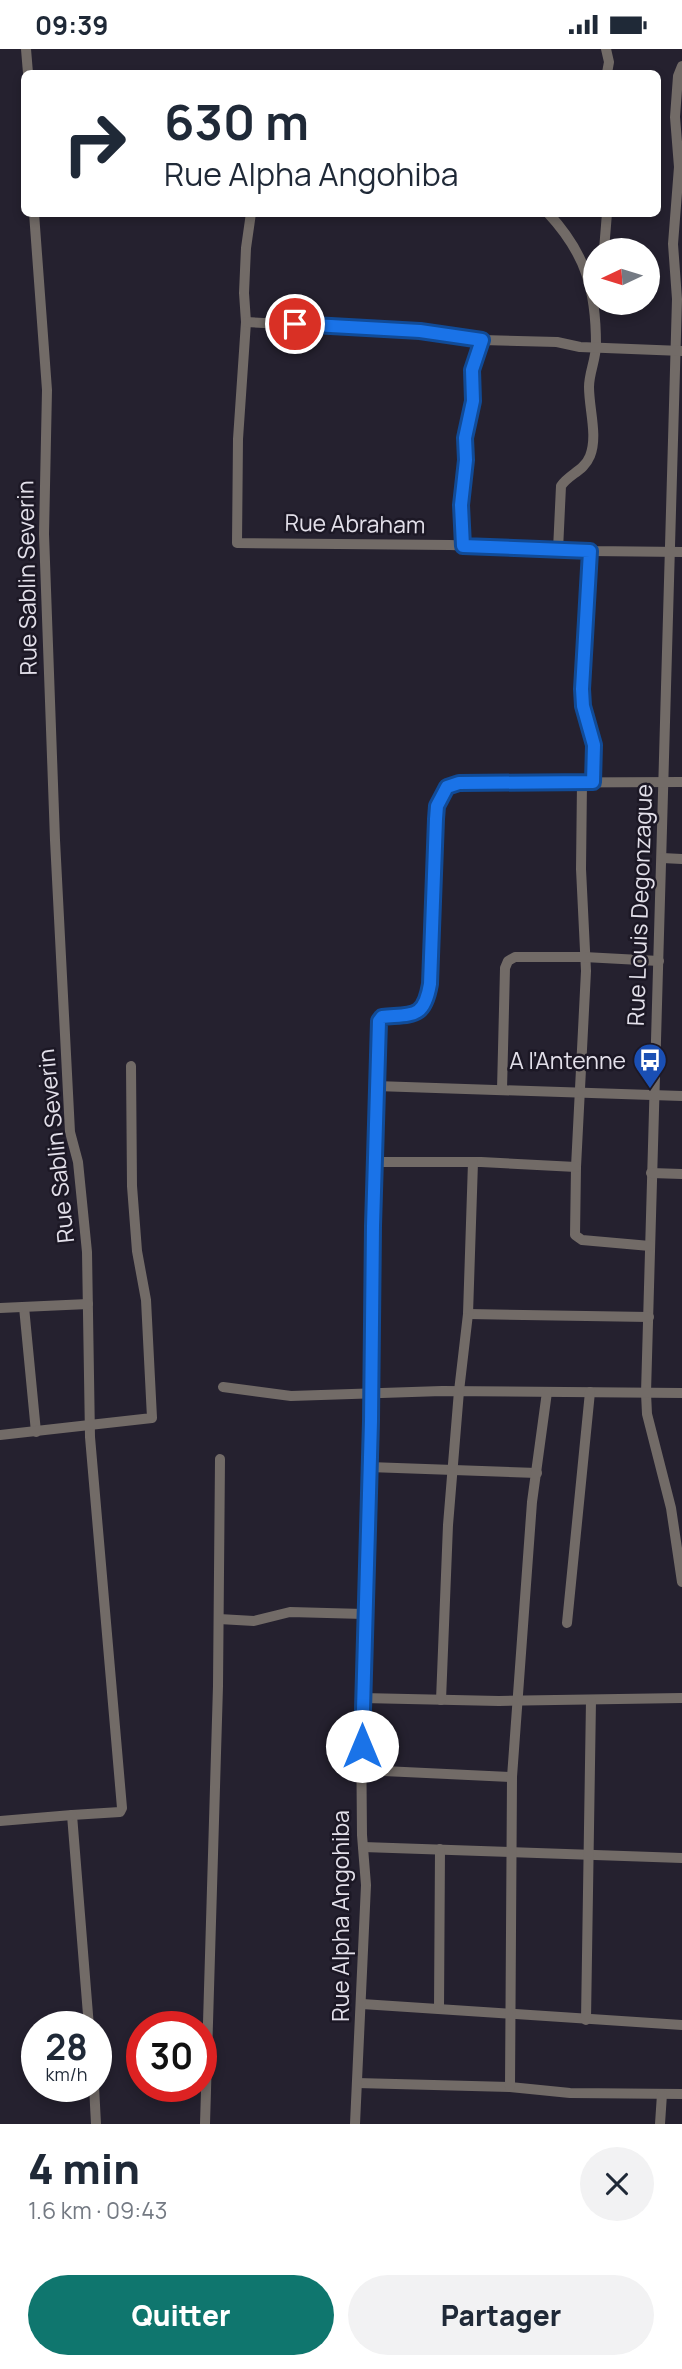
<!DOCTYPE html>
<html lang="fr">
<head>
<meta charset="utf-8">
<style>
  :root { --surface:#fff; --page:#f2f2f3; --text:#1f2937; --muted:#747a83; --accent:#0f766e }
  body { margin:0; font-family:Manrope,sans-serif; background:var(--page); color:var(--text); height:100vh; display:flex; flex-direction:column; font-size:26px; white-space:nowrap }
  * { box-sizing:border-box; margin:0 }
  p { font-size:23px; color:var(--muted) }
  .icon { flex:none; width:38px; height:38px; fill:none; stroke:currentColor; stroke-width:2; stroke-linecap:round; stroke-linejoin:round }
  .map { position:relative; height:2075px; overflow:hidden }
  .side { display:flex; flex-direction:column; background:var(--surface); flex:1 }
  .side>* { flex:none }
  .top-card { position:absolute; left:21px; top:21px; width:640px; height:147px; border-radius:10px; box-shadow:0 4px 10px #0003; background:#fff; color:var(--text); overflow:hidden }
  .needle { width:46px; rotate:266deg }
  .fabs { position:absolute; left:583px; top:189px; display:grid; gap:14px }
  .fabs a { display:grid; place-items:center; width:77px; height:77px; border-radius:50%; background:var(--surface); box-shadow:0 4px 10px #0003; font-size:35px }
  .speed { position:absolute; left:21px; top:1962px; display:flex; gap:14px; font-size:35px; font-weight:700; text-align:center }
  .speed>* { display:grid; place-content:center; width:91px; height:91px; border-radius:50%; background:var(--surface); box-shadow:0 4px 10px #0003; line-height:1 }
  .speed small { font-size:18px; font-weight:400 }
  .speed .limit { border:10px solid #d22; background:#fff; color:#111 }
  .pin { position:absolute; display:grid; place-items:center; width:60px; height:60px; color:#fff; margin:-30px; border:4px solid #fff; border-radius:50%; box-shadow:0 2px 7px #0007 }
  .me { position:absolute; width:77px; margin:-38px; rotate:0deg; stroke-linejoin:round; filter:drop-shadow(0 0 5px #0008) }
  .turn { display:flex; align-items:center; gap:24px; height:147px; padding:0 28px; font-size:32px }
  .turn .icon { width:91px; height:91px; stroke-width:2.5 }
  .turn b { display:block; font-size:49px; line-height:60px }
  .round { display:grid; place-items:center; flex:none; width:74px; height:74px; border-radius:37px; background:var(--page) }
  .summary { display:flex; align-items:center; justify-content:space-between; height:119px; padding:0 28px }
  h1 { font-size:42px; font-weight:800; line-height:52px }
  .action { display:flex; gap:14px; margin-top:auto; padding:14px 28px }
  .action a { flex:1; height:80px; border-radius:42px; background:var(--accent); color:#fff; font-size:28px; font-weight:800; line-height:80px; text-align:center }
  .action a+a { background:var(--page); color:var(--text) }
  .status { display:flex; justify-content:space-between; align-items:center; height:49px; padding:0 35px; background:var(--surface); direction:ltr }
  .status svg { height:19px; fill:currentColor }
  .map>svg:first-child { display:block }
  .lines { fill:none; stroke-linecap:round; stroke-linejoin:round }
  .minor { stroke:#726b67; stroke-width:10 }
  .route-casing { stroke:#114b97; stroke-width:18 }
  .route { stroke:#1a73e8; stroke-width:12 }
  .labels { text-anchor:middle; dominant-baseline:central; stroke-width:5; stroke-linejoin:round; paint-order:stroke }
  .street-label { font-size:23px; fill:#e3e0ea; stroke:#1c1825 }
  .poi-label { font-size:23px; fill:#e3e0ea; stroke:#1c1825; text-anchor:end }
</style>
</head>
<body>
<div class="status"><b>09:39</b><svg viewBox="0 0 49 12"><path d="M0 12V9h3v3zM5 12V6h3v6zM10 12V3h3v9zM15 12V0h3v12zM26 1h20v11H26zM47 4h2v5h-2z"/></svg></div>
<div class="map">
<svg width="682" height="2075" viewBox="0 0 682 2075">
  <rect width="100%" height="100%" fill="#25212f"/>
  <g class="lines">
    <!-- minor -->
    <g class="minor">
      <path d="M26,0L28,24"/>
      <path d="M606,0L609,13L607,24"/>
      <path d="M682,17L678,27L675,68L679,118L673,195L677,250L646,1344L647,1365L671,1459L682,1533"/>
      <path d="M34,164L47,341L44,485L55,791L70,1083L78,1113L87,1203L90,1388L122,1759L120,1763L72,1766L89,1978"/>
      <path d="M251,164L246,199L244,244L246,273L238,390L237,494L450,496L590,502L682,503"/>
      <path d="M548,164C586,205 596,241 596,296C596,310 589,324 589,338C589,360 598,387 590,407C584,422 569,425 561,437L558,501"/>
      <path d="M604,201L607,164"/>
      <path d="M246,273L420,282L482,291L557,293L580,298L682,302"/>
      <path d="M463,497L461,456L466,411V376L473,352L472,322L482,291"/>
      <path d="M590,502L582,640L585,667L594,696L593,733"/>
      <path d="M582,733L581,820L586,922L576,1118L575,1186L582,1191L650,1197"/>
      <path d="M662,809L682,810"/>
      <path d="M376,1037L682,1047"/>
      <path d="M502,1041L505,919L508,912L515,908H584L659,912"/>
      <path d="M374,1113H481L576,1118"/>
      <path d="M651,1124L682,1125"/>
      <path d="M24,1258L36,1383"/>
      <path d="M0,1259L88,1255"/>
      <path d="M468,1265L649,1268"/>
      <path d="M223,1338L291,1347L442,1342L682,1344"/>
      <path d="M0,1386L152,1369L146,1251L137,1202L132,1137L131,1017"/>
      <path d="M369,1418L537,1424"/>
      <path d="M219,1570L254,1572L290,1563L364,1565"/>
      <path d="M567,1574L590,1343"/>
      <path d="M362,1649L499,1652L682,1649"/>
      <path d="M441,1651L448,1476L459,1342L468,1265L473,1113"/>
      <path d="M362,1721L512,1728"/>
      <path d="M0,1772L72,1766"/>
      <path d="M363,1798L682,1809"/>
      <path d="M362,1955L682,1976"/>
      <path d="M439,1959L440,1800"/>
      <path d="M586,1971L591,1651"/>
      <path d="M357,2034L510,2038L570,2044L682,2045"/>
      <path d="M94,2037L96,2075"/>
      <path d="M510,2038L512,1728L532,1453L547,1343"/>
      <path d="M205,2075L218,1637L220,1410"/>
      <path d="M355,2075L366,1836L362,1786L361,1673L371,1372L373,1198L379,972L382,968C413,965 424,970 430,935L436,770L437,757L447,738L459,734L682,733"/>
      <path d="M660,2075L662,2045"/>
    </g>
  </g>
  <g class="lines">
    <!-- route casing -->
    <g class="route-casing">
      <path id="route" d="M295,275L420,282L482,291L472,321L473,352L465,389L466,411L461,456L463,497L590,502L582,640L583,657L594,696L593,733L459,734L447,738L437,757L436,770L430,935C424,970 413,965 382,968L379,972L373,1177L371,1372L362,1697"/>
    </g>
    <!-- route -->
    <use href="#route" class="route"/>
  </g>
  <!-- icons -->
  <defs>
    <g id="bus-pin" transform="scale(1.75)"><path d="M0 17L-7.5 6A9.5 9.5 0 1 1 7.5 6Z" fill="#1a4fb4" stroke="#1c1825"/><path d="M-5-6H5V4H4V6H2V4H-2V6H-4V4H-5ZM-3.5-4V0h7V-4ZM-3.5 1.2v1.5H-2V1.2ZM2 1.2v1.5H3.5V1.2Z" fill="#fff"/></g>
  </defs>
  <g fill-rule="evenodd">
    <use href="#bus-pin" x="650" y="1011"/>
  </g>
  <g class="labels">
    <!-- street labels -->
    <g class="street-label">
      <text transform="translate(355 474) rotate(1)">Rue Abraham</text>
      <text transform="translate(26 529) rotate(-91)">Rue Sablin Severin</text>
      <text transform="translate(639 856) rotate(-88)">Rue Louis Degonzague</text>
      <text transform="translate(55 1097) rotate(-96)">Rue Sablin Severin</text>
      <text transform="translate(340 1867) rotate(-90)">Rue Alpha Angohiba</text>
    </g>
    <!-- poi labels -->
    <g class="poi-label">
      <text x="626" y="1011">A l'Antenne</text>
    </g>
  </g>
</svg>
<div class="fabs">
<a><svg class="needle" viewBox="-14 -14 28 28"><path d="M0-13l5 13h-10z" fill="#e53935"/><path d="M0 13l5-13h-10z" fill="#747a83"/></svg></a>
</div>
<div class="speed"><div>28<small>km/h</small></div><div class="limit">30</div></div>
<div class="pin" style="left:295px;top:275px;background:#d93025"><svg class="icon" aria-label="arrive" viewBox="0 0 24 24"><path d="M6 21V4h12l-3 4 3 4H6"/></svg></div>
<svg class="me" style="left:362px;top:1697px" viewBox="-20 -20 40 40"><circle r="19" fill="#fff"/><path d="M0-13L10 11 0 6-10 11z" fill="#1a73e8"/></svg>
<div class="top-card">
<div class="turn"><svg class="icon" aria-label="right" viewBox="0 0 24 24"><path d="M7 20v-9h11M14 6l5 5-5 5"/></svg><div><b>630 m</b>Rue Alpha Angohiba</div></div>
</div>
</div>
<section class="side">
<div class="summary"><div><h1>4 min</h1><p>1.6 km · 09:43</p></div><a class="round"><svg class="icon" aria-label="close" viewBox="0 0 24 24"><path d="M6 6l12 12M18 6L6 18"/></svg></a></div>
<div class="action"><a>Quitter</a><a>Partager</a></div>
</section>
</body>
</html>
